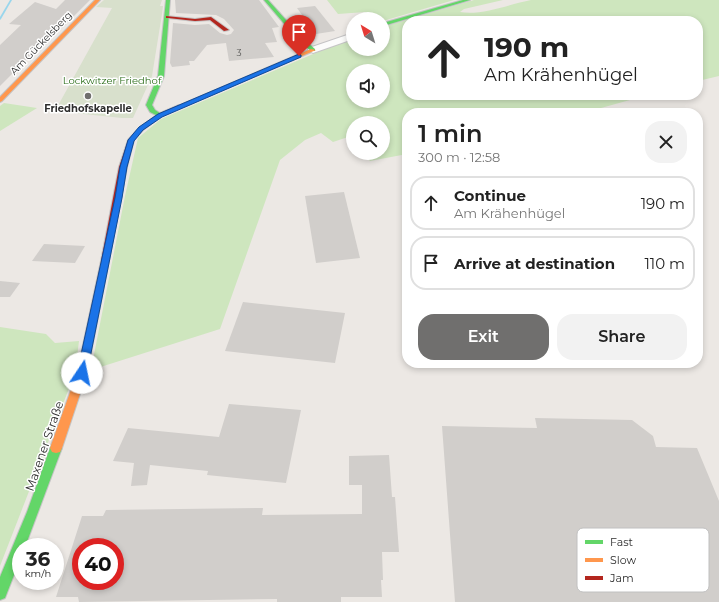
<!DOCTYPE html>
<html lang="en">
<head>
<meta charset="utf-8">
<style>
  :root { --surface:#fff; --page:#f2f2f2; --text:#222; --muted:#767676; --line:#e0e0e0; --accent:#706f6e }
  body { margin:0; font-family:Montserrat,sans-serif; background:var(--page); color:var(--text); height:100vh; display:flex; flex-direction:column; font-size:15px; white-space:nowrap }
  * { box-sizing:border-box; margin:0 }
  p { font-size:13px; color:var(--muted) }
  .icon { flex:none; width:22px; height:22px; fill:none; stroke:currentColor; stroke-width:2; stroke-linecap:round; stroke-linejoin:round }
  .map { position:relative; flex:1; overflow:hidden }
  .sheet { position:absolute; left:402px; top:108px; width:301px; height:260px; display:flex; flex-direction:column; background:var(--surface); border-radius:16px; box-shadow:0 2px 6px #0003 }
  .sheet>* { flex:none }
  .hud { position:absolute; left:402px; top:16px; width:301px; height:84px; border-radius:16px; box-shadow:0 2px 6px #0003; background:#fff; color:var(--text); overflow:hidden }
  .needle { width:26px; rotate:322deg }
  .controls { position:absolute; left:346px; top:12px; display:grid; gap:8px }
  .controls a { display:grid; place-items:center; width:44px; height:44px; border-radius:50%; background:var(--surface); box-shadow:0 2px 6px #0003; font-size:20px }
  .speed { position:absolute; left:12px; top:538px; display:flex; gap:8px; font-size:20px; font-weight:700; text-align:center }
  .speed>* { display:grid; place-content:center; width:52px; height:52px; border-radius:50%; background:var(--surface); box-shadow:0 2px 6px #0003; line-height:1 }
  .speed small { font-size:10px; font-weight:400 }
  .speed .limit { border:6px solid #d22; background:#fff; color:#111 }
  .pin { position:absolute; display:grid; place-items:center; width:34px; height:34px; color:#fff; margin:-41px -17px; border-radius:50% 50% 50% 0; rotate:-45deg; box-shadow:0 0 4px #0007 }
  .pin .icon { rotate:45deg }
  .me { position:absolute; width:44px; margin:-22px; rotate:11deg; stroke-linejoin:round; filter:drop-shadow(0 0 3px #0008) }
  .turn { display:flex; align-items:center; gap:14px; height:84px; padding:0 16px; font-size:18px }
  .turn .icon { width:52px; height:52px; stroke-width:2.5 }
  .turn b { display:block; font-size:28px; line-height:34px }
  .round { display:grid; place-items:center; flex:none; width:42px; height:42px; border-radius:16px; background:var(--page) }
  .summary { display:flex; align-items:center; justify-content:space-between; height:68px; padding:0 16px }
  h1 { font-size:24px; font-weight:600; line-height:30px }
  .primary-button { display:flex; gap:8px; margin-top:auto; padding:8px 16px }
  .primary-button a { flex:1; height:46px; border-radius:16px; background:var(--accent); color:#fff; font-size:16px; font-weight:600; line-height:46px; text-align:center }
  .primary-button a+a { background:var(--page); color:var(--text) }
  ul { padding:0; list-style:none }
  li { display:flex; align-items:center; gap:12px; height:54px; margin:0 8px 6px; padding:0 8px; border:2px solid var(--line); border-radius:16px }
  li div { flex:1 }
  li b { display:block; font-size:15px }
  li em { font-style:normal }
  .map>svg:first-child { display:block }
  .green { fill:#cee6be; fill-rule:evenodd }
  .cemetery { fill:#d8e0cc }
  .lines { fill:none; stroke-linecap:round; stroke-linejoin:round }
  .stream { fill:#99d6ec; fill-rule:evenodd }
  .building { fill:#d1cecb; fill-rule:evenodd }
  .street-casing { stroke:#c5c4c5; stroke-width:2 }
  .fast-casing { stroke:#c5c4c5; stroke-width:2 }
  .slow-casing { stroke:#c5c4c5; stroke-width:2 }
  .jam-casing { stroke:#c5c4c5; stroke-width:2 }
  .street { fill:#fcfcfb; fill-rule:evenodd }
  .fast { fill:#63d668; fill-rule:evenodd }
  .slow { fill:#ff974d; fill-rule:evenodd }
  .jam { fill:#b3261e; fill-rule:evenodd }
  .route { fill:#1a73e8; stroke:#114b97 }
  .poi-dot { fill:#706f6e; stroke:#fff; stroke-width:1.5 }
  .labels { text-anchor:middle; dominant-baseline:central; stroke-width:3; stroke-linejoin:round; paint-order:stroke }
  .far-number-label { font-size:9px; fill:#585857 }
  .far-street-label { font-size:10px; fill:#2e2e2e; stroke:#fff }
  .far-park-label { font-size:10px; fill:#2c6e1b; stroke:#fff }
  .far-poi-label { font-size:10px; font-weight:bold; fill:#2e2e2e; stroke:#fff }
  .street-label { font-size:12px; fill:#2e2e2e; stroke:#fff }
  .key { fill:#fff; stroke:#c0c0c0; stroke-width:1 }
  .key-label { font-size:11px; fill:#2e2e2e }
</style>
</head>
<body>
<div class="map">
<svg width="719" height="602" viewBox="0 0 719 602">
  <rect width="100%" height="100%" fill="#ece8e4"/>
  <!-- green -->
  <g class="green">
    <path d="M327,0H454L383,21V19H374L365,12L338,14Z"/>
    <path d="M474,0H503L464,9L460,12C481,16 510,4 531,0H719V76L698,81V21H407V95H648L583,113H407V154L370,161L364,153H383V123H353V139L351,136L333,142L321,133L305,140L280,160L220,329L91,370L125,196L138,138L161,119L353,37V49H383V27ZM353,71H383V101H353Z"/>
    <path d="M4,103L37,108L0,131V106Z"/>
    <path d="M0,327L46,334L55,343L79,341L75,373L0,566Z"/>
  </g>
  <!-- cemetery -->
  <path class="cemetery" d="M104,0H162L160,6H163L162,14L152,76L133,118H122L55,111L112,8L96,7Z"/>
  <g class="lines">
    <!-- stream -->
    <path class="stream" d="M10,0H12L1,19L0,20V17Z"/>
  </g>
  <!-- building -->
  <g class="building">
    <path d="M65,0H90L62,28H59L45,41L0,86V45L21,25L9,24L35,2L56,9Z"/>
    <path d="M175,0H259L279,27L272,28L277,42L265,43L274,57L229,61L226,43L207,45L194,61H189L190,65L172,67L170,63L173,23L195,25L209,24L220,33L227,35L231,34L234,30L224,19L216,15L176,13Z"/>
    <path d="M315,6L335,31L316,34L297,8Z"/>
    <path d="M344,192L360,258L316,263L305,196Z"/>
    <path d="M44,244L85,246L75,263L32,261Z"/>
    <path d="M0,281L20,283L10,297H0Z"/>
    <path d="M243,302L345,313L335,363L225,351Z"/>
    <path d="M229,404L301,410L286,483L207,475L208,471L150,465L147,485L131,486L134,463L113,461L128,428L219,437Z"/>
    <path d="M535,418L632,420L653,436L656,447L697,448L719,501V602H455L442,426L537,428Z"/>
    <path d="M389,455L392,497H395L399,552H382L383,580H381L382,597H341V602H277V599L79,602L78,597H56L82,516H103L106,510L263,508L262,515L362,514V485H349V456ZM81,547H115V581H81Z"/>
  </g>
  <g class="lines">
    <!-- street casing -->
    <g class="street-casing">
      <path id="street" d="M353,33V39L313,53L308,50L309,48Z"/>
    </g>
    <!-- fast casing -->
    <g class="fast-casing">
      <g id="fast">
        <path d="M166,0H170L164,76L152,105L155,110L163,115L160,117L150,112L146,105L158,76Z"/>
        <path d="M264,0H268L303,39L315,49V51H311L299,41Z"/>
        <path d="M463,0H470L383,26V23Z"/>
        <path d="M56,443L60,444L62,448L25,547H21V557L5,598L0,600V577L27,512L50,448L52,444Z"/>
      </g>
    </g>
    <!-- slow casing -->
    <g class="slow-casing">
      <g id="slow">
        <path d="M95,0H100L2,101L0,102V97Z"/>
        <path d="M311,49L316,50L183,107L178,106Z"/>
        <path d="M105,258L109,261L87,373L62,448L60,452L56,453L52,452L50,448L77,373L101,261Z"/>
      </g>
    </g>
    <!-- jam casing -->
    <g class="jam-casing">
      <g id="jam">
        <path d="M166,16L195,19L211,17L229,30L224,31L210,20L195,21L168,18H166Z"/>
        <path d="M179,105L184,106L162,116L143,130L134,140L127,167L109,261L105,264L102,263L101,261L119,167L128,140L139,128L158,114Z"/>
      </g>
    </g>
    <!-- street -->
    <use href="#street" class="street"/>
    <!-- fast -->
    <use href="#fast" class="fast"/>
    <!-- slow -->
    <use href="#slow" class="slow"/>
    <!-- jam -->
    <use href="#jam" class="jam"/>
  </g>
  <!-- route -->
  <path class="route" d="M299,54L301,55V57L162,117L143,130L134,141L127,167L122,198L87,373L86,376L82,377L79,376L77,373L115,198L120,167L128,140L139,127L158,114Z"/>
  <!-- markers -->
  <circle class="poi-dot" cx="88" cy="96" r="4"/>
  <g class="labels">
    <!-- far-number labels -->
    <g class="far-number-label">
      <text x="239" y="52">3</text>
    </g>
    <!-- far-street labels -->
    <g class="far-street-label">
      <text transform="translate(41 43) rotate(-46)">Am Gückelsberg</text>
    </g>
    <!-- far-park labels -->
    <g class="far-park-label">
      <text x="112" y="80">Lockwitzer Friedhof</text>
    </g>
    <!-- far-poi labels -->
    <g class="far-poi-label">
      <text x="88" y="108">Friedhofskapelle</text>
    </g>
    <!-- street labels -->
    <g class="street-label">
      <text transform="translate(44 446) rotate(-71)">Maxener Straße</text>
    </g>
  </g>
  <!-- legend -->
  <rect x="577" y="528" width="132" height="64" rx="6" class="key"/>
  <rect x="585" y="540" width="18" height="4" fill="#63d668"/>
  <rect x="585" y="558" width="18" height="4" fill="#ff974d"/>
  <rect x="585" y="576" width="18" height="4" fill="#b3261e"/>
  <g class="key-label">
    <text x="610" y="546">Fast</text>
    <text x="610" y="564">Slow</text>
    <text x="610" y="582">Jam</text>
  </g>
</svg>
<div class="controls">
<a><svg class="needle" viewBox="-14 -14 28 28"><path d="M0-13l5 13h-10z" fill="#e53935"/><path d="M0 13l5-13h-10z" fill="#767676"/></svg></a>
<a><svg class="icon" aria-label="sound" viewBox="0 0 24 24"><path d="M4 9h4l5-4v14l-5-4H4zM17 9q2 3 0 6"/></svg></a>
<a><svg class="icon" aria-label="search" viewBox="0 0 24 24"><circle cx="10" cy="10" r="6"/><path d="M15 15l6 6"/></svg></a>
</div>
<div class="speed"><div>36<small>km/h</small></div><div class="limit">40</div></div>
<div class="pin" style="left:299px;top:56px;background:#d93025"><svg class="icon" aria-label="arrive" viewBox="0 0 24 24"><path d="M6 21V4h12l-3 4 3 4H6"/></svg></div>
<svg class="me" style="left:82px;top:373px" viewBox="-20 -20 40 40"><circle r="19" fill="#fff"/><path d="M0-13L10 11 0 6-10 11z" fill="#1a73e8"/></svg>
<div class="hud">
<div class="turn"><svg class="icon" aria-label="ahead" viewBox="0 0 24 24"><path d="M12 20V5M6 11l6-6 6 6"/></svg><div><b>190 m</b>Am Krähenhügel</div></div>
</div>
<section class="sheet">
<div class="summary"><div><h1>1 min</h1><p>300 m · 12:58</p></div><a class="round"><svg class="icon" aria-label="close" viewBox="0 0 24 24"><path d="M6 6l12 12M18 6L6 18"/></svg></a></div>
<ul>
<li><svg class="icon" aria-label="ahead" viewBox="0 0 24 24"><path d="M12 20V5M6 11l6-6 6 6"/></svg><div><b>Continue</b><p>Am Krähenhügel</p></div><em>190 m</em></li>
<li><svg class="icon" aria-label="arrive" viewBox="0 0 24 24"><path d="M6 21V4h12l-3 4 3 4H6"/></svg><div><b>Arrive at destination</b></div><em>110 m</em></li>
</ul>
<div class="primary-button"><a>Exit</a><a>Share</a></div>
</section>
</div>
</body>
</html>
